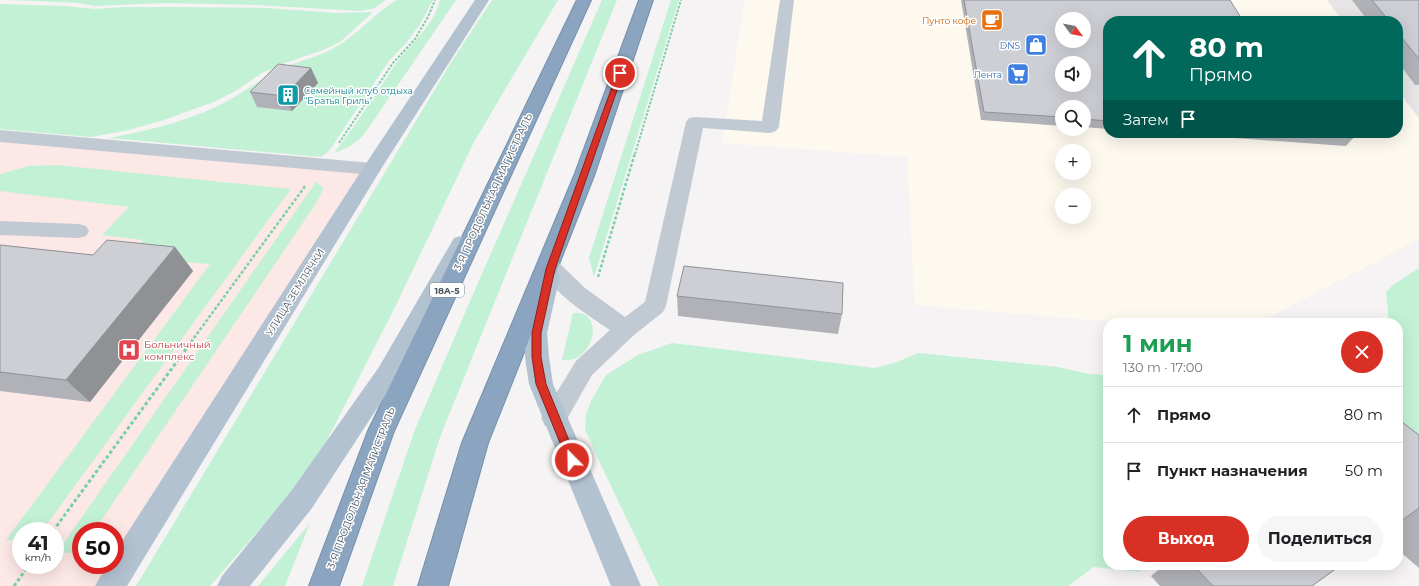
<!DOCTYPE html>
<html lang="ru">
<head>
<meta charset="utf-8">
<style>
  :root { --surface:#fff; --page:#f6f6f6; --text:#202124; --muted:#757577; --line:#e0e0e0; --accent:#d93025 }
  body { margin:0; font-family:Montserrat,sans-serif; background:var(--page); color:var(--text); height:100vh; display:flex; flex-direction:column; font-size:15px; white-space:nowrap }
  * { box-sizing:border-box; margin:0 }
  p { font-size:13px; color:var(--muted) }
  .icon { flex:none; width:22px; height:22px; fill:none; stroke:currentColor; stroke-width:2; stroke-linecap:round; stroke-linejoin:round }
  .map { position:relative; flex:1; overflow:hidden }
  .sheet { position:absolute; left:1103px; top:318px; width:300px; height:252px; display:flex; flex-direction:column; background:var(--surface); border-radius:16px; box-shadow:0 4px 16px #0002 }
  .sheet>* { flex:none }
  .guide { position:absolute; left:1103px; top:16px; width:300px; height:122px; border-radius:16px; box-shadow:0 4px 16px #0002; background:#00695c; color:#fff; overflow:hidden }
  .needle { width:26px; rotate:122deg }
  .controls { position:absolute; left:1055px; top:12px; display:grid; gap:8px }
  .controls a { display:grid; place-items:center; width:36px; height:36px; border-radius:50%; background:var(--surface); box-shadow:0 4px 16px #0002; font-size:20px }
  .speed { position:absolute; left:12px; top:522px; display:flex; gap:8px; font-size:20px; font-weight:700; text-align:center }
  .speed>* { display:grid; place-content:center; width:52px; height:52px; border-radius:50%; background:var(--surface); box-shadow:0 4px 16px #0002; line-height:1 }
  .speed small { font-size:10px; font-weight:400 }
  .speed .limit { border:6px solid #d22; background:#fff; color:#111 }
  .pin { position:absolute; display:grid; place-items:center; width:34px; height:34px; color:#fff; margin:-17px; border:2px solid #fff; border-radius:50%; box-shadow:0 1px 4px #0007 }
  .me { position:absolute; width:44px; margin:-22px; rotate:337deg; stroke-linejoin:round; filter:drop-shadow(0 0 3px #0008) }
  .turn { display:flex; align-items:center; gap:14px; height:84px; padding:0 20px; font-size:18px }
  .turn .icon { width:52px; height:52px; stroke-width:2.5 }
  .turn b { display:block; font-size:28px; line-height:34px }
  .then { display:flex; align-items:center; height:38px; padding:0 20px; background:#0003; gap:8px; font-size:15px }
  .round { display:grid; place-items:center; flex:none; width:42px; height:42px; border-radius:21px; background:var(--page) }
  .headline { display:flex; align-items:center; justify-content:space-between; height:68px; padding:0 20px }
  h1 { font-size:24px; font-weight:700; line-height:30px; color:#1e9e55 }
  .button { display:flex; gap:8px; margin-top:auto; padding:8px 20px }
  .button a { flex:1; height:46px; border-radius:24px; background:var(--accent); color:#fff; font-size:16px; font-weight:700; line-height:46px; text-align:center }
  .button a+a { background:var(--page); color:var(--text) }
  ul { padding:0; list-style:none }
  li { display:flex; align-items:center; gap:12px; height:56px; padding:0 20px; border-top:1px solid var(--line) }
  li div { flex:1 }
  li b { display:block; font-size:15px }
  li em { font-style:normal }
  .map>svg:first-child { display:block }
  .commercial { fill:#fdf9ef; fill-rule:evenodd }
  .education { fill:#e6e4e5 }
  .medical { fill:#fce8e6; fill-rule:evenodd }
  .green { fill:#c3f1d5 }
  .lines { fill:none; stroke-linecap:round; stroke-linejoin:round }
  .highway-casing { stroke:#7690ad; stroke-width:2 }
  .path-far2 { stroke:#7ad0a6; stroke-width:2; stroke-dasharray:2.5 1.5; stroke-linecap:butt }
  .path-far1 { stroke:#7ad0a6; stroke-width:2.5; stroke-dasharray:3 2; stroke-linecap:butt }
  .path { stroke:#7ad0a6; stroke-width:3; stroke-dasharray:3.5 2.5; stroke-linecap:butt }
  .minor { fill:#c1cad2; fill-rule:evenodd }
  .major { fill:#b3c2d1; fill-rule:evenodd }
  .highway { fill:#8ba5c1; fill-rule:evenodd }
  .wall { fill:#b0b2b7 }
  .shaded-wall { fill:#909195 }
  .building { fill:#cdcfd5; stroke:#909195; fill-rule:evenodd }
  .route { fill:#d93025; stroke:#8d1f18 }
  .labels { text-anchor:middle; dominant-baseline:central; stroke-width:3; stroke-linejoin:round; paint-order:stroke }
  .far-food-label { font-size:9px; fill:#c56008; stroke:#fff; text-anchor:end }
  .far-shop-label { font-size:9px; fill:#366cbe; stroke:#fff; text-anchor:end }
  .far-culture-label { font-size:9px; fill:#0d838f; stroke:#fff; text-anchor:start }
  .shield { fill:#fff; stroke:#808990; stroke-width:1 }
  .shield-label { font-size:9px; font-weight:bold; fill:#4a5661 }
  .street-label { font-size:10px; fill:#4a5661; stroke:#fff }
  .health-label { font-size:10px; fill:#be3a42; stroke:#fff; text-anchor:start }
</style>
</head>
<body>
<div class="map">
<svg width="1419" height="586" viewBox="0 0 1419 586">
  <rect width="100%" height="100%" fill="#f5f3f3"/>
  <!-- commercial -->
  <path class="commercial" d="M745,0H1327L1343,21H1108V133H1398V91L1419,118V239L1258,323H1127L915,305L907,157L722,143ZM1062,19H1084V41H1062ZM1062,63H1084V85H1062ZM1062,107H1084V129H1062ZM1062,151H1084V173H1062ZM1062,195H1084V217H1062Z"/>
  <!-- education -->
  <path class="education" d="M1327,0H1419V118L1398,91V21H1343Z"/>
  <!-- medical -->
  <path class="medical" d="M0,136L372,169L110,586H0ZM21,531H55V565H21ZM81,531H115V565H81Z"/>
  <!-- green -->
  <g class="green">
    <path d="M12,0H386L373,9L358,11L256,5L166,3L94,6L79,3Z"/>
    <path d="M397,0H433L420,24L407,42L388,62L329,151L321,157L109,138C152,130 198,119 236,96C250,88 263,78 277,70C298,61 320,57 339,45C360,33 375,12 397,0Z"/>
    <path d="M440,0H456L365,133C356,144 348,148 334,153C356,125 375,95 395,65C411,41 432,30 440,0Z"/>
    <path d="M492,0H558L474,142L396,305L321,452L298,485L210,586H136L452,61Z"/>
    <path d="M602,0H617L440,437L393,586H362L414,432L474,292Z"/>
    <path d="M671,0H679L594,277L589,258Z"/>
    <path d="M0,4L65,6L95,9L126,7H183L267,8L336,13L373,12L340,42L323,50L285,63L262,73L237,90L216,101L164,120L129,130L91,137L0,129Z"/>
    <path d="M58,165L291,189L42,531H21V541L6,540L210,264L128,258L143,240L102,235L129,207L0,191V174L28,166Z"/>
    <path d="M316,182L324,188L315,205L94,531H81V547L75,552L56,554Z"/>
    <path d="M1419,268V489L1398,471V323H1387L1388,310L1386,292L1393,285Z"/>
    <path d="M573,313C577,313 582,313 585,315C601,326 590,353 574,359C571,360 566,360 562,360Z"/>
    <path d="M672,343L875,368L897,362L918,353L1058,367L1089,374L1108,375V565H1143L1140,572L1094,567L1068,586H659L600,463L585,429L586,415L591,401L606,375L638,355Z"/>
    <path d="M310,523L285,586H258Z"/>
  </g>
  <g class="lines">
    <!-- highway casing -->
    <g class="highway-casing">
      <g id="highway">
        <path d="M577,0H591L394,431L339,586H309L368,431Z"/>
        <path d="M639,0H653L594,176L488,443L448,586H418L462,443L574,176Z"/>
      </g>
    </g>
    <!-- path-far2 -->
    <g class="path-far2">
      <path d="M339,143L393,63L415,39L428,17L435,0"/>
      <path d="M635,154L681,0"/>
    </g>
    <!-- path-far1 -->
    <g class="path-far1">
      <path d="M598,277L635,153"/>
      <path d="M188,346L306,185"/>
    </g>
    <!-- path -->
    <g class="path">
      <path d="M53,531L189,345"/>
      <path d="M14,586L29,565"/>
    </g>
    <!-- minor -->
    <g class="minor">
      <path d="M780,0H794L779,127L776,131L770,133L703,128L666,306L663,312L634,335L592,375L563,426L554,429L545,426L541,418L576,361L610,330C587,315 554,293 540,269L543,263L551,261L559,263L585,288L625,317L645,302L686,122L689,118L695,117L762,121Z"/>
      <path d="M0,130L372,163L379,165L381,169L379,173L372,175L0,142Z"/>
      <path d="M0,221L79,224L86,226L89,231L86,236L79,238L0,235Z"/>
    </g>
    <!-- major -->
    <g class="major">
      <path d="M475,0H489L381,169L127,586H95L107,565H115V552L365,165Z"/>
      <path d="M461,236L468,238L471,243L395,381L312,508L250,586H217L222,576L292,490L379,367L454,238Z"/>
      <path d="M549,268L557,270L560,276L547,333L549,357L553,384L641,586H611L529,384L525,357V333L538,276L541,270Z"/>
    </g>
    <!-- highway -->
    <use href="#highway" class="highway"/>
  </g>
  <!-- wall -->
  <g class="wall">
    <path d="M961,0H1230L1108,21V129L1084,127V107H1062V126L981,120Z"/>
    <path d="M1352,0H1419V85H1415L1398,62V21H1368Z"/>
    <path d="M311,68L318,83L292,111L257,107L250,92Z"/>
    <path d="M1165,133H1349L1353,138L1346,146Z"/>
    <path d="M0,245L93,255L175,247L193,271L90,402L0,391Z"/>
    <path d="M677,296L842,314L838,334L678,316Z"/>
    <path d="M1398,419L1419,435V568L1398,550Z"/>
    <path d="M1164,565H1341L1312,586H1160L1151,576Z"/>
  </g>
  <!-- shaded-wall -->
  <g class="shaded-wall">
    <path d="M311,68L318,83L292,111L284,96Z"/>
    <path d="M175,247L193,271L90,402L66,380Z"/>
  </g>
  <!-- building -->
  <g class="building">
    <path d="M964,0H1230L1243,21H1108V121L1084,119V107H1062V117L984,112ZM1062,19H1084V41H1062ZM1062,63H1084V85H1062Z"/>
    <path d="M1372,0H1419V59L1398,33V21H1389Z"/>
    <path d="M278,64L311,68L284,96L250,92Z"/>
    <path d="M1282,133H1349L1353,138Z"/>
    <path d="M107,240L175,247L66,380L0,372V245L93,255Z"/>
    <path d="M684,266L843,283L842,314L677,296Z"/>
    <path d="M1398,419L1419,435V508L1398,523Z"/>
    <path d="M1193,565H1341L1312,586H1213Z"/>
  </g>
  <!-- route -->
  <path class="route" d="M620,71L623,73L555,269L541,333V357L546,384L577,460L576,463L572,465L568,463L567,460L536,384L532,357V333L546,269L617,73Z"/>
  <!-- icons -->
  <defs>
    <g id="cafe-square" transform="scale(1.15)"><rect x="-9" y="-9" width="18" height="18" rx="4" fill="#e8710a" stroke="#fff"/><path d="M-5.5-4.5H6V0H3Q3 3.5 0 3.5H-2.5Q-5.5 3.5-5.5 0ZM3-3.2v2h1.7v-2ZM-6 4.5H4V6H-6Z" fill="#fff"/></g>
    <g id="shop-square" transform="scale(1.15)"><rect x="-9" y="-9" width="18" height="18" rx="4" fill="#3f7fe0" stroke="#fff"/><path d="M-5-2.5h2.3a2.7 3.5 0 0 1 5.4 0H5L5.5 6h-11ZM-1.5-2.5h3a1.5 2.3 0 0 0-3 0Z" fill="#fff"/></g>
    <g id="supermarket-square" transform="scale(1.15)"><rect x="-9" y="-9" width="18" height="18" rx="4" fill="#3f7fe0" stroke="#fff"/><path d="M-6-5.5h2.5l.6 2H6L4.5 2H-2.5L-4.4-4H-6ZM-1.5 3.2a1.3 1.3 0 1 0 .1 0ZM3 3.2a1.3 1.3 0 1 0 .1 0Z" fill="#fff"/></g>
    <g id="building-square" transform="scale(1.15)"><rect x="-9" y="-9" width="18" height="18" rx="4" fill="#0f9aa8" stroke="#fff"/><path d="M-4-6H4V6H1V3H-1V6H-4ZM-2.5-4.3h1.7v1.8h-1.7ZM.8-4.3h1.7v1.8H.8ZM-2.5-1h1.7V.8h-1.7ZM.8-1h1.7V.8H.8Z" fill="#fff"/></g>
    <g id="hospital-square" transform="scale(1.15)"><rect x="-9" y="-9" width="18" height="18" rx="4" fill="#e0444e" stroke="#fff"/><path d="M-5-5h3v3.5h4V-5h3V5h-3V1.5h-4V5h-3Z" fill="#fff"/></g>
  </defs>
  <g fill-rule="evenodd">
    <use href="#cafe-square" x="992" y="20"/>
    <use href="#shop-square" x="1036" y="45"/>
    <use href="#supermarket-square" x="1018" y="74"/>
    <use href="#building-square" x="288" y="95"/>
    <use href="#hospital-square" x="129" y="350"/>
  </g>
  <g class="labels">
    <!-- far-food labels -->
    <g class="far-food-label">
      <text x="976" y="20">Пунто кофе</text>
    </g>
    <!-- far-shop labels -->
    <g class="far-shop-label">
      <text x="1020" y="45">DNS</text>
      <text x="1002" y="74">Лента</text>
    </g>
    <!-- far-culture labels -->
    <g class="far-culture-label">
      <text x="304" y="90">Семейный клуб отдыха<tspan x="304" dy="10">"Братья Гриль"</tspan></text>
    </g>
    <!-- shield labels -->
    <rect class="shield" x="430" y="283" width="34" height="14" rx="3"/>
    <g class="shield-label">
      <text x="447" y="290">18А-5</text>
    </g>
    <!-- street labels -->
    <g class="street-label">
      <text transform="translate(493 192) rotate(-65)">3-Я ПРОДОЛЬНАЯ МАГИСТРАЛЬ</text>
      <text transform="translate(295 292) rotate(-58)">УЛИЦА ЗЕМЛЯЧКИ</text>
      <text transform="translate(361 488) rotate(-69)">3-Я ПРОДОЛЬНАЯ МАГИСТРАЛЬ</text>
    </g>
    <!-- health labels -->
    <g class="health-label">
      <text x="144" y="344">Больничный<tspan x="144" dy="12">комплекс</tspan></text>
    </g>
  </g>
</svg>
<div class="controls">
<a><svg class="needle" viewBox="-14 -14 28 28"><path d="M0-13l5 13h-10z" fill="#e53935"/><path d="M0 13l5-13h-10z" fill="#757577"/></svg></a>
<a><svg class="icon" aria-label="sound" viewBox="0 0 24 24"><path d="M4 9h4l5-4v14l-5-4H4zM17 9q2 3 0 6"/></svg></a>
<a><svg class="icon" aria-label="search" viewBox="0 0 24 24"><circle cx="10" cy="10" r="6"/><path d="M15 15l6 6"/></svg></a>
<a>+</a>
<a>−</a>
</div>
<div class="speed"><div>41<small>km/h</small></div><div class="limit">50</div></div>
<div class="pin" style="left:620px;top:73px;background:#d93025"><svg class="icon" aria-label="arrive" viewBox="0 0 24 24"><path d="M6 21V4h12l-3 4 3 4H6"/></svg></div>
<svg class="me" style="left:572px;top:460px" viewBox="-20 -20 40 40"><circle r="17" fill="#d93025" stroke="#fff" stroke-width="3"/><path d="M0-11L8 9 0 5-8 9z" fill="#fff"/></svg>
<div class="guide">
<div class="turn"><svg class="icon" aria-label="ahead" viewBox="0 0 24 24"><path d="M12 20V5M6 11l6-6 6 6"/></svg><div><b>80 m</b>Прямо</div></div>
<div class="then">Затем<svg class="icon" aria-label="arrive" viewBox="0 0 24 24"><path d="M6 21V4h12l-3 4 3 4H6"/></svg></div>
</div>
<section class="sheet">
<div class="headline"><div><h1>1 мин</h1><p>130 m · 17:00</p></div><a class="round" style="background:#d93025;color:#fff"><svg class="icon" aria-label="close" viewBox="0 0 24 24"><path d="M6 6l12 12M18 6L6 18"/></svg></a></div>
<ul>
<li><svg class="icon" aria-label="ahead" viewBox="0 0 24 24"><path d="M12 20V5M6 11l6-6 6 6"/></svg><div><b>Прямо</b></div><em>80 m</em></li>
<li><svg class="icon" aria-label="arrive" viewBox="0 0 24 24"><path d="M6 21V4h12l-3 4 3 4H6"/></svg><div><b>Пункт назначения</b></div><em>50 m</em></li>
</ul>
<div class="button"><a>Выход</a><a>Поделиться</a></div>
</section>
</div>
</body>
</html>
